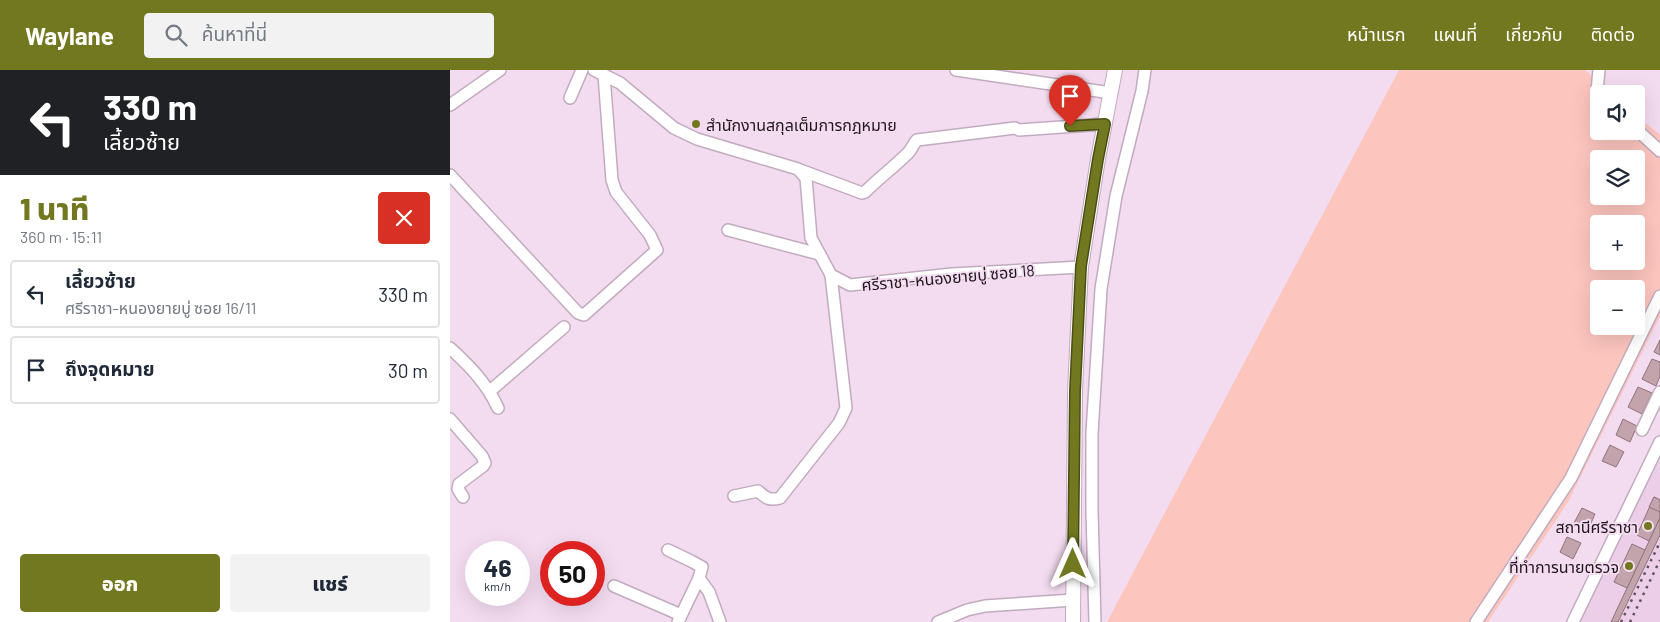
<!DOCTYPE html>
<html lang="th">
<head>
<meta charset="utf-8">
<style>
  :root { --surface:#fff; --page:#f2f2f3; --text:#1f2937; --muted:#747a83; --line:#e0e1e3; --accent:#727820 }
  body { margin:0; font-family:Barlow,"Noto Sans Thai",sans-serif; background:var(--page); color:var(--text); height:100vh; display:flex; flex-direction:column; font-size:19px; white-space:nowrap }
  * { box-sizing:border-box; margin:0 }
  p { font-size:16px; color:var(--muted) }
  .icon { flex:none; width:28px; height:28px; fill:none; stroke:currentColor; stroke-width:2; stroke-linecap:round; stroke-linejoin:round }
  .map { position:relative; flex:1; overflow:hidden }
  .panel { display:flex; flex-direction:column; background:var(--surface); width:450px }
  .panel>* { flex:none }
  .banner { background:#202124; color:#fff; overflow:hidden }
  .tools { position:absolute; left:1140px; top:15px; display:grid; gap:10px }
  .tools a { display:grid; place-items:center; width:55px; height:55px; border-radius:5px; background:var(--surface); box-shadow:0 5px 20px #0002; font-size:25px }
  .speed { position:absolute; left:15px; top:471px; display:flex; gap:10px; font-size:25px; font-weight:700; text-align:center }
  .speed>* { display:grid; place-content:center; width:65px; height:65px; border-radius:50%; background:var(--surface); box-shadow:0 5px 20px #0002; line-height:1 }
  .speed small { font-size:12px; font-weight:400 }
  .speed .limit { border:8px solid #d22; background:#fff; color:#111 }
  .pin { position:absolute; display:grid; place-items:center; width:42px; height:42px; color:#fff; margin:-51px -21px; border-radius:50% 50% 50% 0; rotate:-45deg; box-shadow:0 0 5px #0007 }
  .pin .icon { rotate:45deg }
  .me { position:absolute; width:55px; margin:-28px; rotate:0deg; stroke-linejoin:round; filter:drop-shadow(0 0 4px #0008) }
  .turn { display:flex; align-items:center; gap:18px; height:105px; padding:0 20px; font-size:22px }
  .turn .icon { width:65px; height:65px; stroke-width:2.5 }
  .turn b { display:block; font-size:35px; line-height:42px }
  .round { display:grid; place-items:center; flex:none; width:52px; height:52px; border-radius:5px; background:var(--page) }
  .summary { display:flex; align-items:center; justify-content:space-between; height:85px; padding:0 20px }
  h1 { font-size:30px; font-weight:800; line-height:38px; color:var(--accent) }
  .cta { display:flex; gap:10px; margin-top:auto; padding:10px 20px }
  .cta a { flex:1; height:58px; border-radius:5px; background:var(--accent); color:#fff; font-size:20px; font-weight:800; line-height:58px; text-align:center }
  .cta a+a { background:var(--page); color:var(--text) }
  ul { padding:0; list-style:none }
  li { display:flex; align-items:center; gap:15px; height:68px; margin:0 10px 8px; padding:0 10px; border:2px solid var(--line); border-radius:5px }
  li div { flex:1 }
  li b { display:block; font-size:19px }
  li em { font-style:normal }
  header { display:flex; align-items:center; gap:30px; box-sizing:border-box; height:70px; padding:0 25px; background:var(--accent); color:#fff }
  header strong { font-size:24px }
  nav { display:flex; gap:28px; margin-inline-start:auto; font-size:18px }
  .search { width:350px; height:45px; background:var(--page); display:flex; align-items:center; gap:12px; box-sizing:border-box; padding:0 18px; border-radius:5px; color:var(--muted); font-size:19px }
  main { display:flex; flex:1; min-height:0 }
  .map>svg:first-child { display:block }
  .built { fill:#eccee8 }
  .green { fill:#fcc5be; fill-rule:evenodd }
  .building { fill:#c3a4ad; stroke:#8f737b }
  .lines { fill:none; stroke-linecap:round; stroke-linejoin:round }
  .minor-casing { stroke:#c2abbf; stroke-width:14 }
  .major-casing { stroke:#c2abbf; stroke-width:16 }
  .minor { stroke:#fff; stroke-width:11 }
  .major { stroke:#fff; stroke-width:14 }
  .rail { stroke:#5f515c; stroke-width:2.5; stroke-dasharray:2.5 5; stroke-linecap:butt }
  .route-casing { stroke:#4a4e15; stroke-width:12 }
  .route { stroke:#727820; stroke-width:9 }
  .poi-dot { fill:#727820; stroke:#f4dcf0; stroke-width:2 }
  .labels { text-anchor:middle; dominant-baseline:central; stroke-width:4; stroke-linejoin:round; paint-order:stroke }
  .poi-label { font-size:16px; fill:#20171e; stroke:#f4dcf0; text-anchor:end }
  .street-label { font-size:16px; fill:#20171e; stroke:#f4dcf0 }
</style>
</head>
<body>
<header>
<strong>Waylane</strong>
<div class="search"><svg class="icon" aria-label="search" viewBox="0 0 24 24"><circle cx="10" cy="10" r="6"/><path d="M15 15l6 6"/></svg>ค้นหาที่นี่</div>
<nav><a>หน้าแรก</a><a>แผนที่</a><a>เกี่ยวกับ</a><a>ติดต่อ</a></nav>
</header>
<main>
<section class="panel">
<div class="banner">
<div class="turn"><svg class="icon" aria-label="left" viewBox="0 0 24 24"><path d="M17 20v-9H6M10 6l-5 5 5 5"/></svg><div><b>330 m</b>เลี้ยวซ้าย</div></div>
</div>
<div class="summary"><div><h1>1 นาที</h1><p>360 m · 15:11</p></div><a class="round" style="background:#d93025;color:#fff"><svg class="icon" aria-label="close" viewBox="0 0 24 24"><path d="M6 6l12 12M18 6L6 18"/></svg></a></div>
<ul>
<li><svg class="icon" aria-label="left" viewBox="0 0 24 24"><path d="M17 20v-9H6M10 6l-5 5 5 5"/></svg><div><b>เลี้ยวซ้าย</b><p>ศรีราชา-หนองยายบู่ ซอย 16/11</p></div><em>330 m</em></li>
<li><svg class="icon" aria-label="arrive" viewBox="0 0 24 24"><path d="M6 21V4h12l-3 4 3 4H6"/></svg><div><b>ถึงจุดหมาย</b></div><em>30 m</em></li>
</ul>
<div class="cta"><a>ออก</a><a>แชร์</a></div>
</section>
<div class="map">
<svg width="1210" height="552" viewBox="0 0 1210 552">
  <rect width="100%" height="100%" fill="#f4dcf0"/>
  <!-- built -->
  <path class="built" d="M1210,383V552H1128Z"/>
  <!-- green -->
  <path class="green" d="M949,0H1135L1162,24H1149V61H1186V45L1210,65V246L1118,432L1038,552H657ZM1149,89H1186V126H1149ZM1149,154H1186V191H1149ZM1149,219H1186V256H1149Z"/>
  <!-- building -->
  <g class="building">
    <path d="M1210,270V285L1204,282Z"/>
    <path d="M1202,289L1210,292V306L1206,316L1192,309Z"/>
    <path d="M1188,317L1202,323L1192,344L1178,337Z"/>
    <path d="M1173,349L1187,356L1180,372L1166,365Z"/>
    <path d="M1160,375L1174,382L1166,397L1152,391Z"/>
    <path d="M1204,427L1210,430V448L1199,471L1187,465Z"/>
    <path d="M1204,427L1210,430V442L1199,437Z"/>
    <path d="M1132,438L1145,444L1138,460L1124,453Z"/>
    <path d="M1210,448V465L1168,552H1161Z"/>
    <path d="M1117,467L1131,473L1123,489L1110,482Z"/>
    <path d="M1182,474L1195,480L1177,518L1164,512Z"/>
  </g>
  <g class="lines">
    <!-- minor casing -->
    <g class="minor-casing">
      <g id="minor">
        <path d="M144,0L170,13L224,58L247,69L348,99L356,108L361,168L381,205L400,215L502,204L631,197"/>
        <path d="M506,0L661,23"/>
        <path d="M1149,24L1147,21L1149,0"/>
        <path d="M120,28L132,0"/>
        <path d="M0,35L50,0"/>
        <path d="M1186,59L1210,81"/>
        <path d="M569,60L655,54"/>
        <path d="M350,100L412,123L415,122C429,108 444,97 458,83C462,79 463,74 467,70L565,58"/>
        <path d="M0,105L128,243L134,245L207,180L200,165L166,122L162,110L154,5"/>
        <path d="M278,160L369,184"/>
        <path d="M0,278C20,296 37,314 48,338"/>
        <path d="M40,321L114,257"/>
        <path d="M0,349L32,386L35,393L33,396L9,414L8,419L13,427"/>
        <path d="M1192,360L1210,322"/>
        <path d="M284,426L308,421C316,428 319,431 330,428L389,353L396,338L381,205"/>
        <path d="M218,480L241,491L252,497L249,508L228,552"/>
        <path d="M249,508L259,522L270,552"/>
        <path d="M164,516L231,545"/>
        <path d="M488,552L517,540L535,536L623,530"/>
        <path d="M645,552L642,441V363L651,219L666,126L692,21L695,0"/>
        <path d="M1026,552L1121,408L1210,226"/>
        <path d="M1123,552L1210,372"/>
      </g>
    </g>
    <!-- major casing -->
    <g class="major-casing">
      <path id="major" d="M623,552L625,321L631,197L648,89L665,0"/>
    </g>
    <!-- minor -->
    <use href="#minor" class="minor"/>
    <!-- major -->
    <use href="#major" class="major"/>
    <!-- rail -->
    <g class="rail">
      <path d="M1171,552L1210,472"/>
      <path d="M1180,552L1210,490"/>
    </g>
  </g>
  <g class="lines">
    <!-- route casing -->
    <g class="route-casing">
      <path id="route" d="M620,56L655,54L648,89L631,196L625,321L623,494"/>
    </g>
    <!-- route -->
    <use href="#route" class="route"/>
  </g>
  <!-- markers -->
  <g class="poi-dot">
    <circle cx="246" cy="54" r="5"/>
    <circle cx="1198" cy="456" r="5"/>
    <circle cx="1179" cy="496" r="5"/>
  </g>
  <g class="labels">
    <!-- poi labels -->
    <g class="poi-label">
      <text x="256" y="54" text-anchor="start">สำนักงานสกุลเต็มการกฎหมาย</text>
      <text x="1188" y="456">สถานีศรีราชา</text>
      <text x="1169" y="496">ที่ทำการนายตรวจ</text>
    </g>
    <!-- street labels -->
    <g class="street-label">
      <text transform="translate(498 207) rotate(-5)">ศรีราชา-หนองยายบู่ ซอย 18</text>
    </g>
  </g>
</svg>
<div class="tools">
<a><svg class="icon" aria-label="sound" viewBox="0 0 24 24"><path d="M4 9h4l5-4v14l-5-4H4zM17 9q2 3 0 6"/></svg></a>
<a><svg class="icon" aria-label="layers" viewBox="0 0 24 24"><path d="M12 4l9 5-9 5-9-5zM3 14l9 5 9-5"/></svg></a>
<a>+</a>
<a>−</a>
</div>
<div class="speed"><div>46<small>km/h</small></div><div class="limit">50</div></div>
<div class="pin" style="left:620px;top:56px;background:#d93025"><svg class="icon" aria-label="arrive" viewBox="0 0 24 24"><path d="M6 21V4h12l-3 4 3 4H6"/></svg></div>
<svg class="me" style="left:623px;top:494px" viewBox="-20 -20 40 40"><path d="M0-17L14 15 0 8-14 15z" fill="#727820" stroke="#fff" stroke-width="4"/></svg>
</div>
</main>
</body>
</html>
